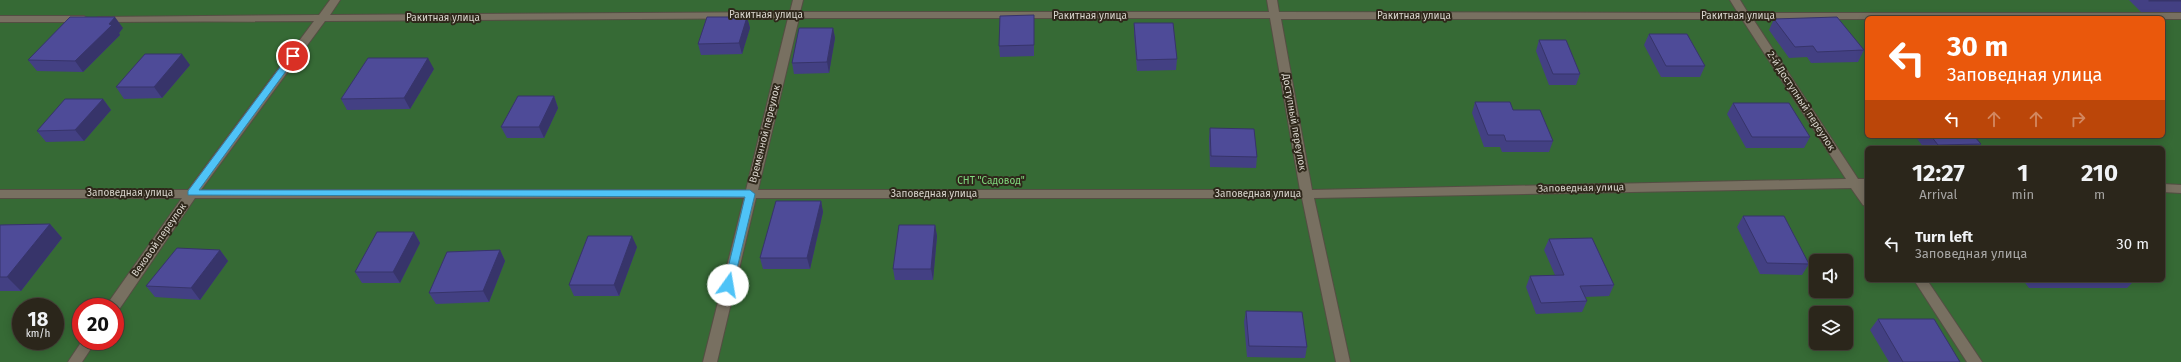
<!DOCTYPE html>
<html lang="en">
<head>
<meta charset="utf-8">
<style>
  :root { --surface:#2b261b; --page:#332e24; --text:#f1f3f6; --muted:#a6a5a3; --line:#47433a }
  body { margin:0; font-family:"Fira Sans",sans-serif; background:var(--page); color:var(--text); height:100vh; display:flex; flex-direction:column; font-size:15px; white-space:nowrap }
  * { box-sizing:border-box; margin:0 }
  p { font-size:13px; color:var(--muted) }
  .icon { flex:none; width:22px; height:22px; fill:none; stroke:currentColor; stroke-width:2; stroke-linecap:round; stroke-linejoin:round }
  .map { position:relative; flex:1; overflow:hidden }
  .drawer { position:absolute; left:1865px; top:146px; width:300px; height:136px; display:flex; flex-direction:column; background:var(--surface); border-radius:6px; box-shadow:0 2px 10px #0003,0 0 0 1px var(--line) }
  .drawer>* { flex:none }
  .hud { position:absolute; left:1865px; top:16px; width:300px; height:122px; border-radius:6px; box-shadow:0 2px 10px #0003,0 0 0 1px var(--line); background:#ea580c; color:#fff; overflow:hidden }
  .fabs { position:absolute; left:1809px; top:254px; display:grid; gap:8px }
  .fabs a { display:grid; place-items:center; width:44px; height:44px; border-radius:6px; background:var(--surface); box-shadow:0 2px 10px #0003,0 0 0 1px var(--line); font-size:20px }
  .speed { position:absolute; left:12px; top:298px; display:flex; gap:8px; font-size:20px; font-weight:700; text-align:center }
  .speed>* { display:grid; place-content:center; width:52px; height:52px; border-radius:50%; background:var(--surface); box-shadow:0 2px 10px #0003,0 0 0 1px var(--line); line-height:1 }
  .speed small { font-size:10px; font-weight:400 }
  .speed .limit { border:6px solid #d22; background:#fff; color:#111 }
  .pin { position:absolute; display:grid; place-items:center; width:34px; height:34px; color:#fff; margin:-17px; border:2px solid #fff; border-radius:50%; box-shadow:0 1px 4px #0007 }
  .me { position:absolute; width:44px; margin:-22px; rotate:13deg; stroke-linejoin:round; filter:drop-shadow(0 0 3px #0008) }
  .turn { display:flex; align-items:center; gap:14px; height:84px; padding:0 16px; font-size:18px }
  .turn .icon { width:52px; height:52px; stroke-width:2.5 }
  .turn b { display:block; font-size:28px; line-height:34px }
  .lanes { display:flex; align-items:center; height:38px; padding:0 16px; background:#0003; justify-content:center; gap:20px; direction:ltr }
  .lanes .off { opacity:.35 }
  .eta { display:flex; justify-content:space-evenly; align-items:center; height:68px; text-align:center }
  .eta b { font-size:24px; font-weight:700; line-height:28px }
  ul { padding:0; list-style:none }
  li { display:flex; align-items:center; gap:12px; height:60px; padding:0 16px }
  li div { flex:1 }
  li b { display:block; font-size:15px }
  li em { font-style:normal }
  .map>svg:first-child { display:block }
  .green { fill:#366a35; fill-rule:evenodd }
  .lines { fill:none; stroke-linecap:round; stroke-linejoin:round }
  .minor-casing { stroke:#544e43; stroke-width:2 }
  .minor { fill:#787061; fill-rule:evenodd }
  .wall { fill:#434083 }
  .shaded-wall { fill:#37346a }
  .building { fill:#4e4b98; stroke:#37346a }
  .route { fill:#4fc3f7; stroke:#337fa1 }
  .labels { text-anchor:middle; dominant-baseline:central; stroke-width:4; stroke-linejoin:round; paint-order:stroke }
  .street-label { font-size:10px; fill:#d9d5cd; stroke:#2f281b }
  .park-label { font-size:10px; fill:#80d97e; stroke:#2f281b }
</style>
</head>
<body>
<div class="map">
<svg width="2181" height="362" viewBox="0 0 2181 362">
  <rect width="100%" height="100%" fill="#393224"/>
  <!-- green -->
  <path class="green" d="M0,0H2181V362H0ZM1867,18H2163V136H1867ZM1867,148H2163V280H1867ZM1816,261H1846V291H1816ZM21,307H55V341H21ZM81,307H115V341H81ZM1816,313H1846V343H1816Z"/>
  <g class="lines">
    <!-- minor casing -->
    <g class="minor-casing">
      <g id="minor">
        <path d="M330,0H340L330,15L790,12L793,0H803L800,12H1269L1267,0H1277L1279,12L1738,13L1730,0H1740L1748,13H2181V19H1753L1858,179H1867V187H1864L1867,192V206L1863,205L1851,188L1314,198L1350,362H1336L1302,198H756L717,362H703L744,198H195L118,311L115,312V307H106L108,303L182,198H0V190H188L314,21L102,22L98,21L97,19L98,17L319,15ZM788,18L746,190H201L325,21ZM799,18H1270L1300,190H758ZM1281,19H1742L1846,179L1312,190Z"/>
        <path d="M0,16H84L89,19L84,22H0Z"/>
        <path d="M2163,184L2181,185V193L2163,192Z"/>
        <path d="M1914,280H1927L1982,362H1967Z"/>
        <path d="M82,341H96L82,362H68Z"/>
      </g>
    </g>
    <!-- minor -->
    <use href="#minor" class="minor"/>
  </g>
  <!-- wall -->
  <g class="wall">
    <path d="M2129,0H2181V12H2141Z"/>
    <path d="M1034,15V56L1000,57L999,46Z"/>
    <path d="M747,17L750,28L742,54L701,55L698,44Z"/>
    <path d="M1774,19L1864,50L1858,62L1811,63L1807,57L1789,58L1769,30Z"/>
    <path d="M1134,23L1177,59L1176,70L1137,71L1134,34Z"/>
    <path d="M123,28L119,33L120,35L83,72L37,71L28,60Z"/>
    <path d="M833,28L835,38L829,73L794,74L792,63Z"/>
    <path d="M1649,34L1705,66L1700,77H1661L1644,45Z"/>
    <path d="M1539,40L1580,74L1576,85H1549L1536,51Z"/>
    <path d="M190,65L162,98L124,99L116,87Z"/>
    <path d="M434,69L410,109L347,110L341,99Z"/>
    <path d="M554,96L558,108L544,138H507L501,127Z"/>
    <path d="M103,99L111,110L84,141L46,142L37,131Z"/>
    <path d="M1475,102L1513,110L1553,141L1549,152H1502L1500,147H1484L1472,113Z"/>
    <path d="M1733,103L1810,137L1804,148H1746L1727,114Z"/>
    <path d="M1210,128L1257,157L1256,168L1210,167L1209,139Z"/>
    <path d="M1915,136H1974L1981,144L1978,148H1924Z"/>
    <path d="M821,201L823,212L810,269H763L760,258Z"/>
    <path d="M1743,216L1809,264L1802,275L1760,274L1737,227Z"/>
    <path d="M50,224L62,238L21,291H0V225Z"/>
    <path d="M935,225L937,236L933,280H895L893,269Z"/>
    <path d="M414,232L420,243L400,283H362L355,272Z"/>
    <path d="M1549,239L1614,285L1609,296L1585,297L1587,301L1582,312L1536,314L1526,287L1530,276L1555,275L1544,250Z"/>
    <path d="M637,247L619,296H574L569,285Z"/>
    <path d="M220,250L228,261L200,300L155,297L146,286Z"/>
    <path d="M500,250L505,261L489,302L436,304L429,293Z"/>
    <path d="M2023,280H2135L2127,288H2029Z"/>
    <path d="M1246,311L1307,347L1305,358L1247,357L1244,322Z"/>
    <path d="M1878,319L1960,362H1889L1870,330Z"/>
  </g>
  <!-- shaded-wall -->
  <g class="shaded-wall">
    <path d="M115,17L123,28L119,33L120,35L83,72L75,61Z"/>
    <path d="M747,17L750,28L742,54L739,43Z"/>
    <path d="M833,28L835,38L829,73L827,62Z"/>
    <path d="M182,54L190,65L162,98L154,87Z"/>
    <path d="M428,58L434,69L410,109L404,98Z"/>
    <path d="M554,96L558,108L544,138L539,127Z"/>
    <path d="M103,99L111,110L84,141L75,130Z"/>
    <path d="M821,201L823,212L810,269L807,258Z"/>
    <path d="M50,224L62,238L21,291L7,277Z"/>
    <path d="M935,225L937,236L933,280L931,269Z"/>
    <path d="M414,232L420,243L400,283L393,272Z"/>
    <path d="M632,236L637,247L619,296L614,285Z"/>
    <path d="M220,250L228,261L200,300L191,288Z"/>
    <path d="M500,250L505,261L489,302L483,291Z"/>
  </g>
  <!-- building -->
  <g class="building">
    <rect x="2149" y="0" width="32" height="1"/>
    <path d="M1034,15V45L999,46L1000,16Z"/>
    <path d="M70,17H115L109,24L112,25L75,61L28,60Z"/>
    <path d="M707,17H747L739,43L698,44Z"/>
    <path d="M1837,17L1864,50L1817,52L1813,46L1795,47L1774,19Z"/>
    <path d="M1134,23H1173L1177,59L1137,60Z"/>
    <path d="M799,28H833L827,62L792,63Z"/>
    <path d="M1649,34H1687L1705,66H1666Z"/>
    <path d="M1539,40H1566L1580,74H1553Z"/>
    <path d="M145,54H182L154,87H116Z"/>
    <path d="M368,58H428L404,98L341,99Z"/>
    <path d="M518,96H554L539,127H501Z"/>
    <path d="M65,99H103L75,130L37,131Z"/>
    <path d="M1475,102H1510L1513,110H1540L1553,141H1506L1504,135H1488Z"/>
    <path d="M1733,103H1789L1810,137H1752Z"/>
    <path d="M1210,128L1254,129L1257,157L1211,156Z"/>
    <path d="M1931,136H1974L1981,144L1938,145Z"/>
    <path d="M776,201H821L807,258H760Z"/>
    <path d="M1743,216H1784L1809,264L1767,263Z"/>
    <path d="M50,224L7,277H0V225Z"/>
    <path d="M899,225H935L931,269H893Z"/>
    <path d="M377,232H414L393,272H355Z"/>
    <path d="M588,236H632L614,285H569Z"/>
    <path d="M1592,238L1614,285L1580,286L1587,301L1541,303L1530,276L1564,275L1549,239Z"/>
    <path d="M177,248L220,250L191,288L146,286Z"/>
    <path d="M500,250L483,291L429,293L447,252Z"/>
    <path d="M1246,311L1302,312L1307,347L1249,346Z"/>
    <path d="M1878,319H1934L1960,362H1903Z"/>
  </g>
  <!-- route -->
  <path class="route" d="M290,54L297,56L199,190H750L755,194L733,285L728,289L724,285L745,197L188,195V191Z"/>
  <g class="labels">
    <!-- street labels -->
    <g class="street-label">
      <text x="766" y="15">Ракитная улица</text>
      <text x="1090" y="16">Ракитная улица</text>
      <text x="1414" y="16">Ракитная улица</text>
      <text x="1738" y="16">Ракитная улица</text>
      <text x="443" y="18">Ракитная улица</text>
      <text transform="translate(1801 101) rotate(57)">2-й Доступный переулок</text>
      <text transform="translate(1294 122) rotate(80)">Доступный переулок</text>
      <text transform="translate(765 134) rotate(-76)">Временной переулок</text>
      <text transform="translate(1581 188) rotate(-1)">Заповедная улица</text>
      <text x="130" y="193">Заповедная улица</text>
      <text x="934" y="194">Заповедная улица</text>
      <text x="1258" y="194">Заповедная улица</text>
      <text transform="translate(159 240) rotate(-55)">Вековой переулок</text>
    </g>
    <!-- park labels -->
    <g class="park-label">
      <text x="991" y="181">СНТ "Садовод"</text>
    </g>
  </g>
</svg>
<div class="fabs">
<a><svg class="icon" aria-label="sound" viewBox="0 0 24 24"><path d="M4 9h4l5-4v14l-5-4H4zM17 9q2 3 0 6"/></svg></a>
<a><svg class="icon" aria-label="layers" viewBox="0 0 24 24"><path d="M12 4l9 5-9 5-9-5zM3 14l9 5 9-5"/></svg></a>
</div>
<div class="speed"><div>18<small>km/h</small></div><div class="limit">20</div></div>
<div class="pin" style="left:293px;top:56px;background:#d93025"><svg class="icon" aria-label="arrive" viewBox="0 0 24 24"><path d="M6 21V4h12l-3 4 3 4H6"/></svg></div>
<svg class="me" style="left:728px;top:285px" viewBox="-20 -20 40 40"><circle r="19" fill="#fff"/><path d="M0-13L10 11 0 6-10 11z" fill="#4fc3f7"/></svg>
<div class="hud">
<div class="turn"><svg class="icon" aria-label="left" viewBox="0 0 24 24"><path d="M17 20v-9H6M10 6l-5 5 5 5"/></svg><div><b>30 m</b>Заповедная улица</div></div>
<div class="lanes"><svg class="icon" aria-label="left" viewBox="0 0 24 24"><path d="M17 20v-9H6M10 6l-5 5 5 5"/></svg><svg class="icon off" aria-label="ahead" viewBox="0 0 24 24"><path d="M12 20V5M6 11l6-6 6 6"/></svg><svg class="icon off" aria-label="ahead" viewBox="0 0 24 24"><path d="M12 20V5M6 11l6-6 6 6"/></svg><svg class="icon off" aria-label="right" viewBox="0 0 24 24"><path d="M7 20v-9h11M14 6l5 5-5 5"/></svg></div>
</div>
<section class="drawer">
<div class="eta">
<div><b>12:27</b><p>Arrival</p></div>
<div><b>1</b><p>min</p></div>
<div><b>210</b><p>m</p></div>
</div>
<ul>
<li><svg class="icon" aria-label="left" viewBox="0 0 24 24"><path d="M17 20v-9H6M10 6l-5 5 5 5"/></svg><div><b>Turn left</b><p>Заповедная улица</p></div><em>30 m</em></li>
</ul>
</section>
</div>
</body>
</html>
